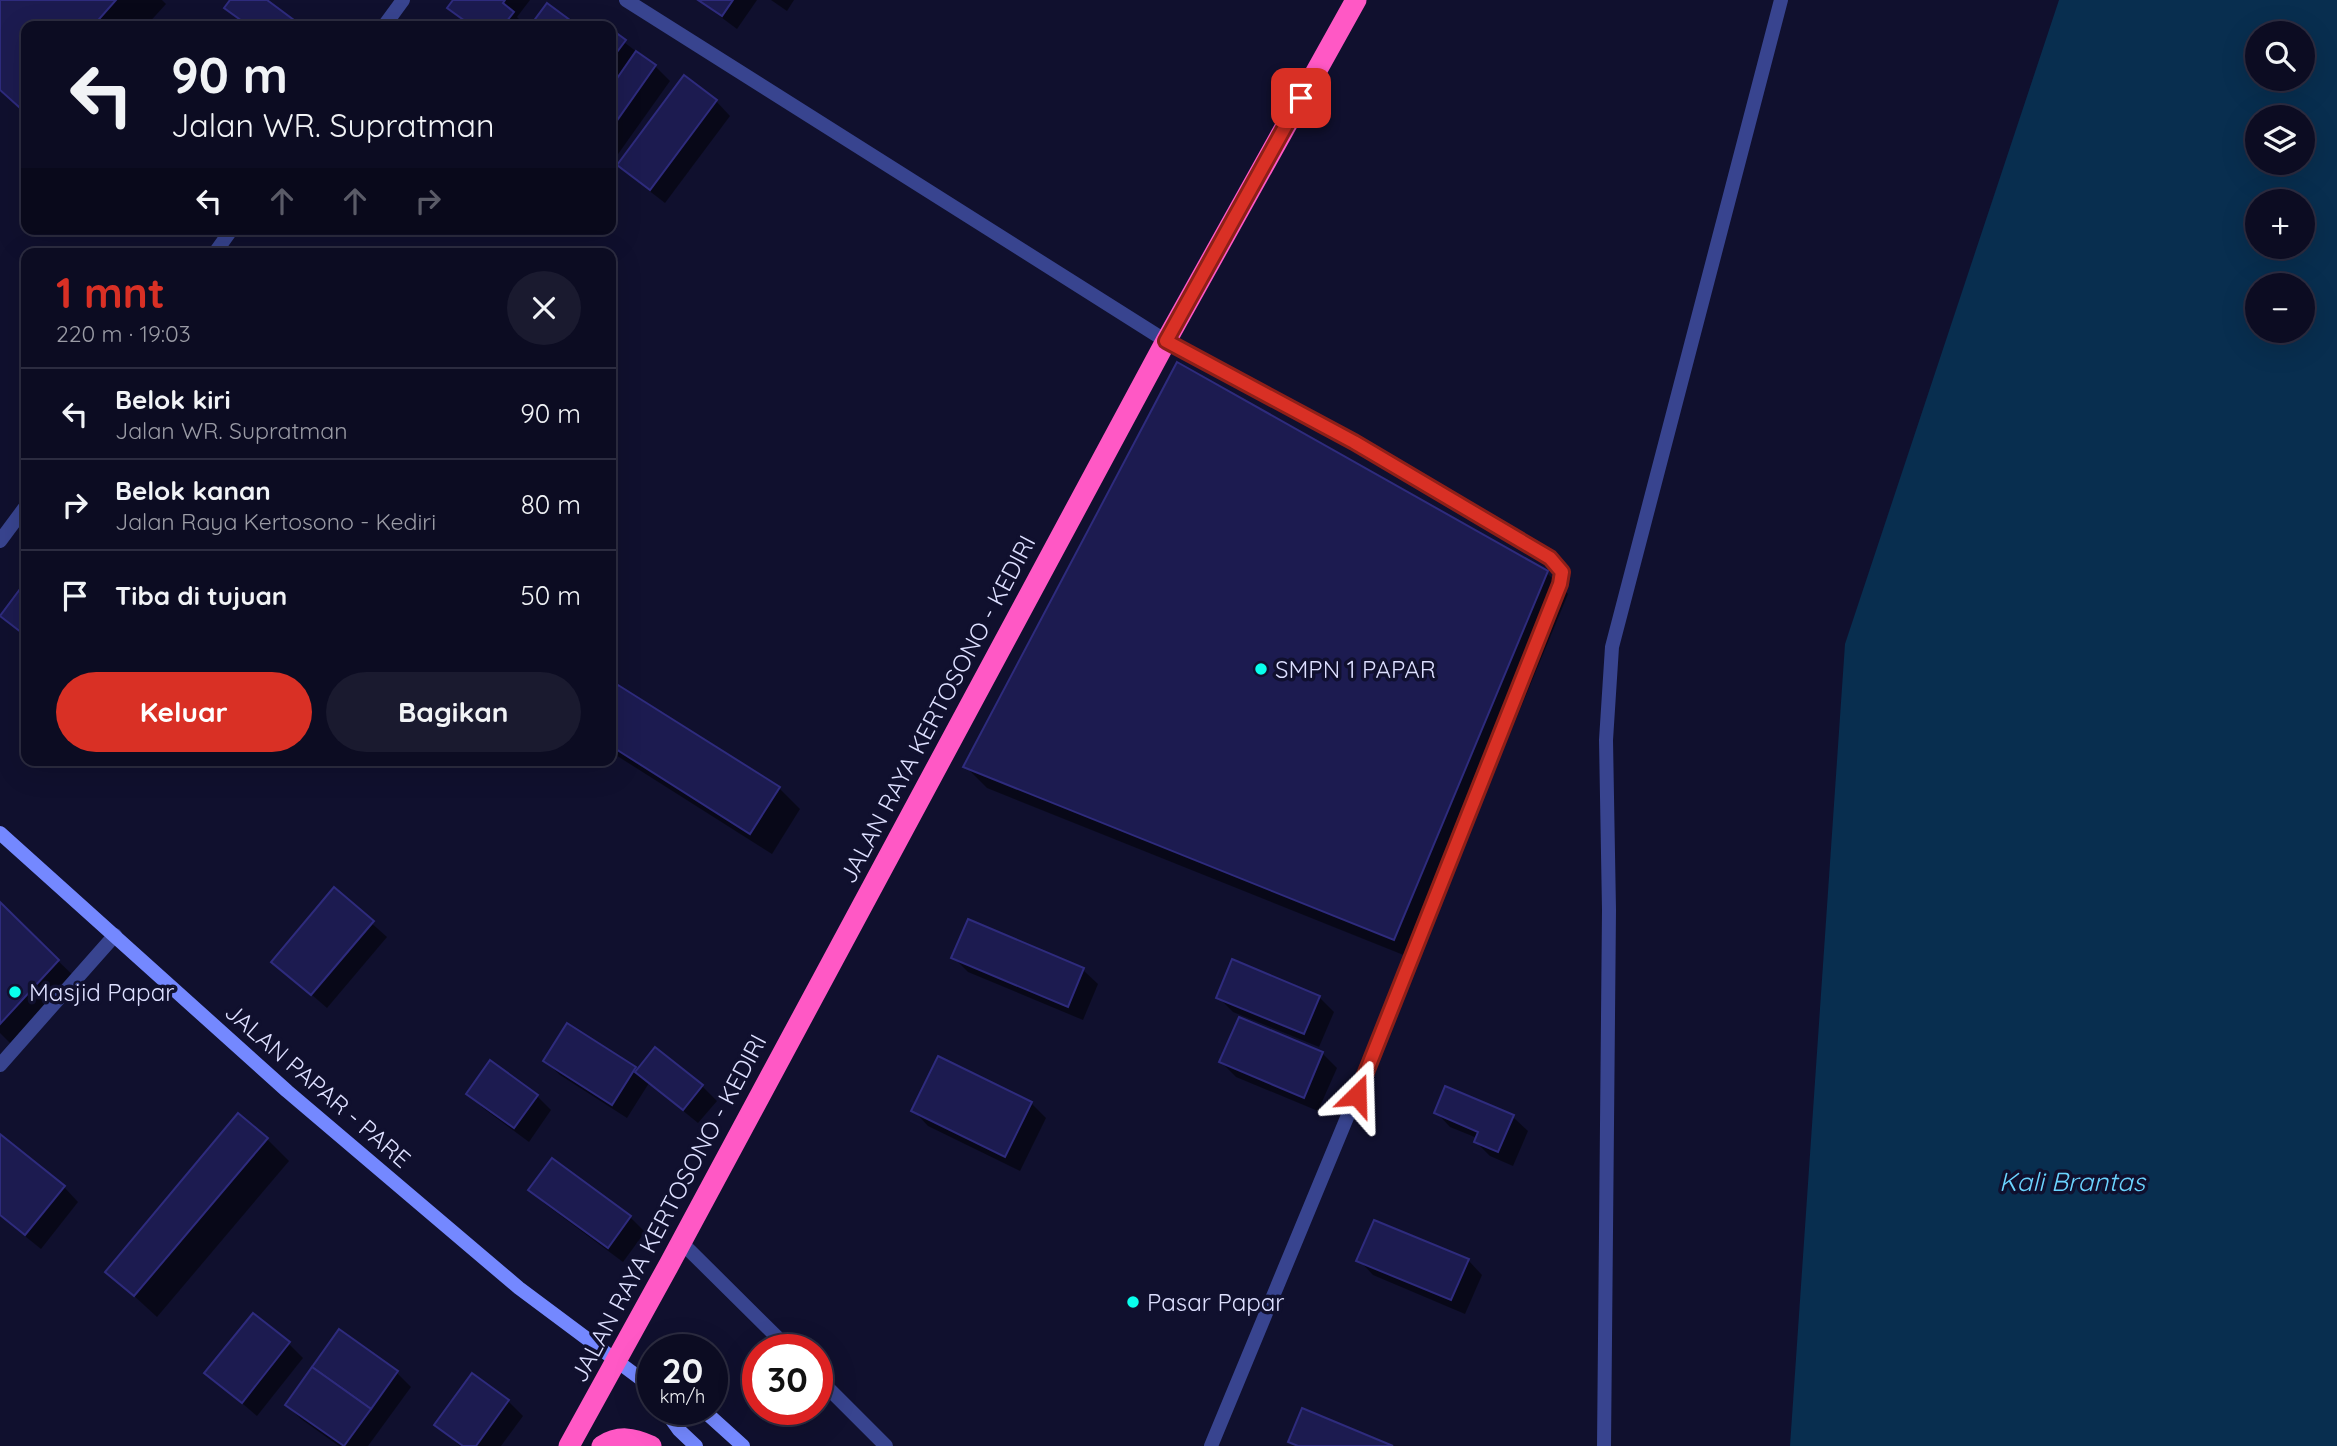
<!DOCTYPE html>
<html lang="id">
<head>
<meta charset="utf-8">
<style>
  :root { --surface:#0c0c22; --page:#1a1a2f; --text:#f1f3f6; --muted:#9a9ba5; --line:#2c2c40; --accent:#d93025 }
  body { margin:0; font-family:Quicksand,sans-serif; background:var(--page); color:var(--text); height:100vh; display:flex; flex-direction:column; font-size:26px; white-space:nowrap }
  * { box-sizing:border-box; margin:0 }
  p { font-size:23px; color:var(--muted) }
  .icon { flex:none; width:38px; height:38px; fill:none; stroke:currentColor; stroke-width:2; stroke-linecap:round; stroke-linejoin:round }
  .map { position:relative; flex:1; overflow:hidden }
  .drawer { position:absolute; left:21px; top:248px; width:595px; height:518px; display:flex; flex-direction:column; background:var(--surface); border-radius:14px; box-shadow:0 7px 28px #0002,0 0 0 2px var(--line) }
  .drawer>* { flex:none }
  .banner { position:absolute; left:21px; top:21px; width:595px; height:214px; border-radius:14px; box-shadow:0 7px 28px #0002,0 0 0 2px var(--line); background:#0c0c22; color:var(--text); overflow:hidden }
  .fabs { position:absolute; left:2245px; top:21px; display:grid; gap:14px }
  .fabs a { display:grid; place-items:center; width:70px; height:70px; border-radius:50%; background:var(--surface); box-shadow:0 7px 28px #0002,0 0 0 2px var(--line); font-size:35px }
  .speed { position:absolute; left:637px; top:1334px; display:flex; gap:14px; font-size:35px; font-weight:700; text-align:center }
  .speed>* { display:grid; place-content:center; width:91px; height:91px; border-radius:50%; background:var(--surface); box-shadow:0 7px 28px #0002,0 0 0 2px var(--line); line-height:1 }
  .speed small { font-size:18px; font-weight:400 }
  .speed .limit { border:10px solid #d22; background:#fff; color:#111 }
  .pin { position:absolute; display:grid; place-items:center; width:60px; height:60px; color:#fff; margin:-30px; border-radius:14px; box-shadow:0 4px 10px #0006 }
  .me { position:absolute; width:77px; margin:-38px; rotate:22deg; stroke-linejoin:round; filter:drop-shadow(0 0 5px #0008) }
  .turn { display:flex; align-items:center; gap:24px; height:147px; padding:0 35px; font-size:32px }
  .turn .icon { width:91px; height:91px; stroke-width:2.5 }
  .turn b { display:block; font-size:49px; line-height:60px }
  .lanes { display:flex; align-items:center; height:66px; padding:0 35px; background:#0003; justify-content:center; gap:35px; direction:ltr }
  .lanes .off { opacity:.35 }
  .round { display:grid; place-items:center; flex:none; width:74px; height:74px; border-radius:37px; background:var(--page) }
  .headline { display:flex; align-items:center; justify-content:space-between; height:119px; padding:0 35px }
  h1 { font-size:42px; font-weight:700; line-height:52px; color:var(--accent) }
  .cta { display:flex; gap:14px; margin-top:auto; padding:14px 35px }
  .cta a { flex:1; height:80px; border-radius:42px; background:var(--accent); color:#fff; font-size:28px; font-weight:700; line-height:80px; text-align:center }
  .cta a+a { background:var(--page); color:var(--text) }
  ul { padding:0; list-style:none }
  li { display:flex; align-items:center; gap:21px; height:91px; padding:0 35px; border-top:2px solid var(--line) }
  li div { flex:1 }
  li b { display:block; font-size:26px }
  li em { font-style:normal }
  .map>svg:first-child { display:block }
  .water { fill:#082e4f; fill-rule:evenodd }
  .shadow { fill:#0007 }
  .building { fill:#1c1b50; stroke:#2e2b7d; stroke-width:2 }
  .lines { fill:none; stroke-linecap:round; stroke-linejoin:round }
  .lane { stroke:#38448f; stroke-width:14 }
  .street { stroke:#38448f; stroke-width:14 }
  .secondary { stroke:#7488ff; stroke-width:14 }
  .highway { stroke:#ff58c5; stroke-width:21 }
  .route-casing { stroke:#8d1f18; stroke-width:18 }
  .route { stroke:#d93025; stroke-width:12 }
  .poi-dot { fill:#09ffed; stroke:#10102e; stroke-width:2.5 }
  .labels { text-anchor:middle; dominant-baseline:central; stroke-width:7; stroke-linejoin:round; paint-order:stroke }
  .poi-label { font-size:24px; fill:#dddfff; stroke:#10102e; text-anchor:start }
  .street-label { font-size:24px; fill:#dddfff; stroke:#10102e }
  .water-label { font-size:26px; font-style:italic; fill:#6bd4ff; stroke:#10102e }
</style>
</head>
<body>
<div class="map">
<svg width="2337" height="1446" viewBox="0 0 2337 1446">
  <rect width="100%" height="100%" fill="#10102e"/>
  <!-- water -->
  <path class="water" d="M2059,0H2337V1446H1790L1845,644ZM2258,33H2303V79H2258ZM2258,117H2303V163H2258ZM2258,201H2303V247H2258ZM2258,285H2303V331H2258Z"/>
  <!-- shadow -->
  <g class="shadow">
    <path d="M0,0H162L166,4L146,26H26V114L0,91Z"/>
    <path d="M232,0H264L299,26H247L227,7Z"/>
    <path d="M455,0H530L517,17L526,26H470L449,7Z"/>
    <path d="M698,0H757L737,29Z"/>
    <path d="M771,0H794L787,11Z"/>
    <path d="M594,19L604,26H588Z"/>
    <path d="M611,32L655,66L670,81L611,164Z"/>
    <path d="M685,78L716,101L730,116L665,203L634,179L619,165Z"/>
    <path d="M1547,573L1568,594L1416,960L987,788L965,766Z"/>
    <path d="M26,584V638L1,615Z"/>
    <path d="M618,687L779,788L800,809L772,854L611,752V699Z"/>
    <path d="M334,890L387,937L327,1008L274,962Z"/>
    <path d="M0,905L80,982L17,1050L0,1033Z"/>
    <path d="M969,921L1083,970L1098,984L1083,1020L968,972L953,957Z"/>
    <path d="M1218,997H1319L1334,1012L1319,1047L1233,1012Z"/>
    <path d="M1240,1019L1322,1053L1337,1068L1318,1111L1236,1077L1221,1062Z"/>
    <path d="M655,1049L702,1086L717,1101L698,1123L649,1083L627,1118L560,1075L545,1061L635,1068L638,1071Z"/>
    <path d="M1446,1089L1513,1117L1528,1131L1513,1166L1490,1156L1476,1142L1477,1138L1450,1127L1436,1112Z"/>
    <path d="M468,1094L537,1096L551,1110L529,1142L483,1108Z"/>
    <path d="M1031,1103L1046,1118L1020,1171L928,1126L914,1111Z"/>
    <path d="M0,1136L64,1187L78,1202L41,1249L0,1216Z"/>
    <path d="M267,1139L289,1161L157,1317L108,1272Z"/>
    <path d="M552,1161L630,1217L645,1232L623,1262L545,1204L530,1190Z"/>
    <path d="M1359,1260H1468L1482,1275L1465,1314L1373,1275Z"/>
    <path d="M289,1344L303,1358L257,1416L207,1373Z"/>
    <path d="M397,1373L411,1387L368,1446H339L301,1419L287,1405Z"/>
    <path d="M472,1375L508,1401L523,1416L501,1446H460L436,1425Z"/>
  </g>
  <!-- building -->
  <g class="building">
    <path d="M0,0H116L93,26H26V99L19,107L0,90Z"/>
    <path d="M230,0H267L302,26H249L224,8Z"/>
    <path d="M453,0H505L503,3L514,12L503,26H472L447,8Z"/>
    <path d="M698,0H733L722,16Z"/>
    <path d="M547,3L578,26H530Z"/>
    <path d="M611,29L626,40L611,60Z"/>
    <path d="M636,51L656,65L611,129V87Z"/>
    <path d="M684,75L717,100L650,190L617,165Z"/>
    <path d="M1177,362L1548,571L1394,940L963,767Z"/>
    <path d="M26,581V636L0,616Z"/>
    <path d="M618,685L780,787L750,834L611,746V696Z"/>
    <path d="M334,887L374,921L311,995L271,962Z"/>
    <path d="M0,902L59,960L0,1024Z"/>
    <path d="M968,919L1084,968L1068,1007L951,958Z"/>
    <path d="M1232,959L1320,996L1304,1034L1216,998Z"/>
    <path d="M1239,1017L1323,1052L1304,1098L1219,1062Z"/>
    <path d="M567,1023L636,1067L612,1105L543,1061Z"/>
    <path d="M655,1047L703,1085L683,1110L635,1072Z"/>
    <path d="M938,1056L1032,1102L1005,1157L911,1111Z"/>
    <path d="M490,1060L538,1095L514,1128L466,1094Z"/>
    <path d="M1445,1086L1514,1115L1498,1152L1474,1142L1478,1132L1434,1113Z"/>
    <path d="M238,1113L268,1138L134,1296L105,1272Z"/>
    <path d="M0,1134L65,1186L25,1235L0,1215Z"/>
    <path d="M552,1158L631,1216L608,1248L528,1190Z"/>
    <path d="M1374,1220L1469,1259L1451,1300L1356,1261Z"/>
    <path d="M253,1313L290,1342L242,1403L204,1373Z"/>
    <path d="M339,1329L398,1371L371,1409L312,1367Z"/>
    <path d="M312,1367L371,1409L344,1446L285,1405Z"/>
    <path d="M472,1373L509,1400L476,1446H463L434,1425Z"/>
    <path d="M1302,1408L1393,1446H1298L1288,1442Z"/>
  </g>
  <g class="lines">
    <!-- lane -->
    <g class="lane">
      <path d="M680,1241L789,1349"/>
      <path d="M817,1377L886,1446"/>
    </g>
    <!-- street -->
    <g class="street">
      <path d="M626,0L1166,341L1354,442L1550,558L1562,572L1560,584L1387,1021L1211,1446"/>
      <path d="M384,26L403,0"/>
      <path d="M214,254L232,229"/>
      <path d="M0,541L26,506"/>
      <path d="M0,1065L115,935"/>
      <path d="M1604,1446L1609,910L1606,740L1612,647L1781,0"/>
    </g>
    <!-- secondary -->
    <g class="secondary">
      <path d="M0,833L287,1091L519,1288L653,1388"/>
      <path d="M664,1409L679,1430L696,1446"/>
      <path d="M702,1409L743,1446"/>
    </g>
    <!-- highway -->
    <g class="highway">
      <path d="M569,1446L670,1263L1166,341L1356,0"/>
      <path d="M602,1446C619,1435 633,1438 651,1446"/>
    </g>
  </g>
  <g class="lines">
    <!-- route casing -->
    <g class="route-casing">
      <path id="route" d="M1301,98L1166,341L1354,442L1550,558L1562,572L1560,584L1357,1095"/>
    </g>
    <!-- route -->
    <use href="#route" class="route"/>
  </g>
  <!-- markers -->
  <g class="poi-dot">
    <circle cx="1261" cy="669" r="7"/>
    <circle cx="15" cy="992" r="7"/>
    <circle cx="1133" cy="1302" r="7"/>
  </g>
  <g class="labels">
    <!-- poi labels -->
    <g class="poi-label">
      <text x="1275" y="669">SMPN 1 PAPAR</text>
      <text x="29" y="992">Masjid Papar</text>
      <text x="1147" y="1302">Pasar Papar</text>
    </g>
    <!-- street labels -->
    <g class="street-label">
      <text transform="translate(937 709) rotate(-62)">JALAN RAYA KERTOSONO - KEDIRI</text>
      <text transform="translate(318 1085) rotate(41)">JALAN PAPAR - PARE</text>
      <text transform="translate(668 1208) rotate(-62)">JALAN RAYA KERTOSONO - KEDIRI</text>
    </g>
    <!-- water labels -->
    <g class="water-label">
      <text x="2072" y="1181">Kali Brantas</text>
    </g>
  </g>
</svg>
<div class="fabs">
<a><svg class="icon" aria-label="search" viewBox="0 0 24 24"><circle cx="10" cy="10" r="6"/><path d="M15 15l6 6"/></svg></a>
<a><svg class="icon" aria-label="layers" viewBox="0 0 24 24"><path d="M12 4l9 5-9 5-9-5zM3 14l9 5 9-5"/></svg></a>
<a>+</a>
<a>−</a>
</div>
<div class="speed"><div>20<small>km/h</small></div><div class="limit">30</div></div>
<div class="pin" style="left:1301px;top:98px;background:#d93025"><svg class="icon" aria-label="arrive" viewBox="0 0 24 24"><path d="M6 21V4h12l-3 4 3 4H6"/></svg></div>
<svg class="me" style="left:1357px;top:1095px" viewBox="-20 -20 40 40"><path d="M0-17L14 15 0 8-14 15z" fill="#d93025" stroke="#fff" stroke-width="4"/></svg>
<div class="banner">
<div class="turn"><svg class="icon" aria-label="left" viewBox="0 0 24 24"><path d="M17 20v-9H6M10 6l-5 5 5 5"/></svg><div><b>90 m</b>Jalan WR. Supratman</div></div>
<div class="lanes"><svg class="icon" aria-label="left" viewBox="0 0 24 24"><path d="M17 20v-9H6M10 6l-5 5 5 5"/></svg><svg class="icon off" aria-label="ahead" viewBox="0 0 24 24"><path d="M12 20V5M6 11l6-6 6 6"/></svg><svg class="icon off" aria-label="ahead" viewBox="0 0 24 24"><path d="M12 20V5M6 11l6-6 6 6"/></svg><svg class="icon off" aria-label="right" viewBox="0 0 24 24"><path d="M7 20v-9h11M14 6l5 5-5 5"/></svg></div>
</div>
<section class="drawer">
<div class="headline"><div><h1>1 mnt</h1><p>220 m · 19:03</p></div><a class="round"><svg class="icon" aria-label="close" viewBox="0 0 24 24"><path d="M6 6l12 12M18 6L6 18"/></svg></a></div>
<ul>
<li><svg class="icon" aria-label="left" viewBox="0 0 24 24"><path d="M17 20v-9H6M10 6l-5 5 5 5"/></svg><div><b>Belok kiri</b><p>Jalan WR. Supratman</p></div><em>90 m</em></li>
<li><svg class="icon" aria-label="right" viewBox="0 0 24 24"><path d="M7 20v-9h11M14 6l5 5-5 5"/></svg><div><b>Belok kanan</b><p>Jalan Raya Kertosono - Kediri</p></div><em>80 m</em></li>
<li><svg class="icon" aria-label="arrive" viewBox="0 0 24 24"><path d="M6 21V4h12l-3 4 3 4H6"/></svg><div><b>Tiba di tujuan</b></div><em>50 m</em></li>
</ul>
<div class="cta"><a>Keluar</a><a>Bagikan</a></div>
</section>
</div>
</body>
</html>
